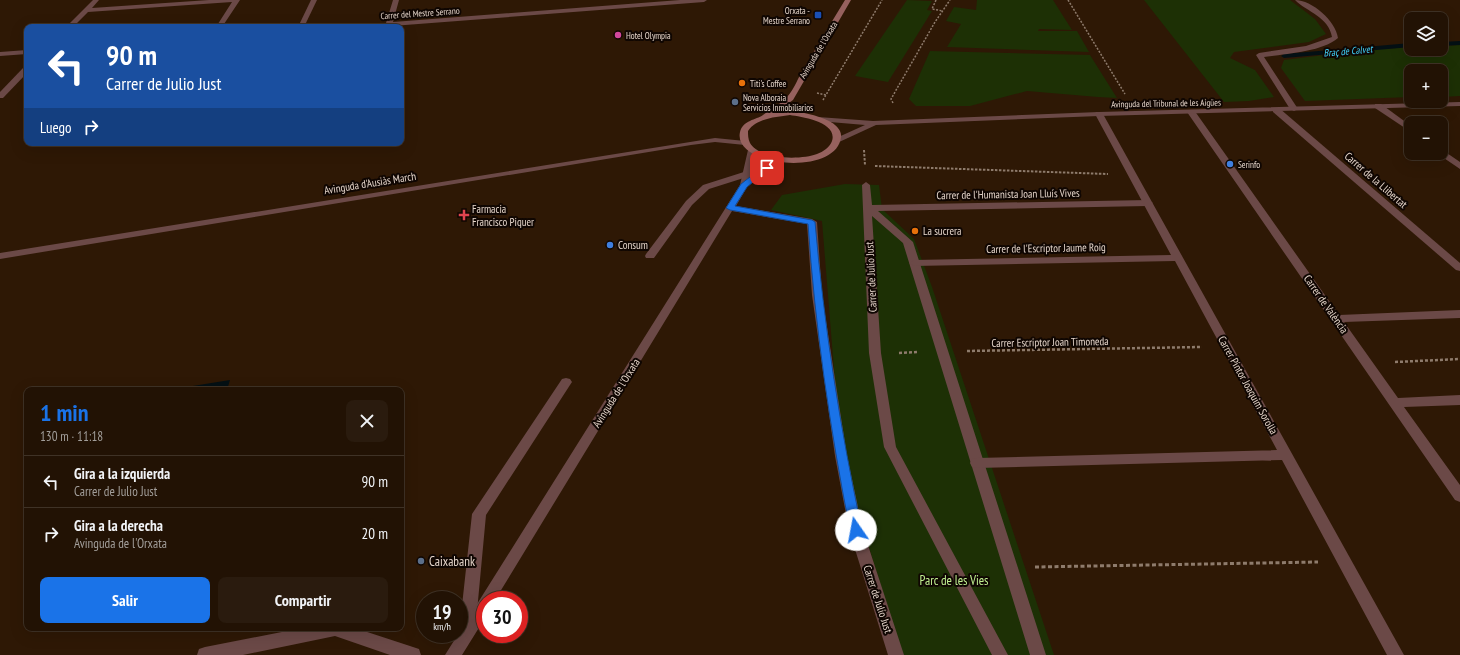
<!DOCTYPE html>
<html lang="es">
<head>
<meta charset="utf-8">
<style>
  :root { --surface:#221204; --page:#2a1b0e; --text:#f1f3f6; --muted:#a29e9a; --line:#3f3226; --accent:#1a73e8 }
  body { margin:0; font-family:"PT Sans Narrow",sans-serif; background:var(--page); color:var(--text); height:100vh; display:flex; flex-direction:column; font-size:15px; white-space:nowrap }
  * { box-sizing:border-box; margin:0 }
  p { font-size:13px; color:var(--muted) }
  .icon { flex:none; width:22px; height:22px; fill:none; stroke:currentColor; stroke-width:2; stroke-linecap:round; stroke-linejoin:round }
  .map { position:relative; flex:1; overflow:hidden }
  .drawer { position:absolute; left:24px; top:387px; width:380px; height:244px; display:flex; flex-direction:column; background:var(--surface); border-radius:8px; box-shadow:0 4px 16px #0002,0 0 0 1px var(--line) }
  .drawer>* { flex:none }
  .hud { position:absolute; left:24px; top:24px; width:380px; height:122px; border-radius:8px; box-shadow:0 4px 16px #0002,0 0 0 1px var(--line); background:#1a4fa0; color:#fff; overflow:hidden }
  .buttons { position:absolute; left:1404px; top:12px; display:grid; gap:8px }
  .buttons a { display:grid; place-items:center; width:44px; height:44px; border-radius:8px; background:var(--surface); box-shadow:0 4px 16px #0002,0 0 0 1px var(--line); font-size:20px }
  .speed { position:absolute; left:416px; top:591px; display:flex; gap:8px; font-size:20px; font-weight:700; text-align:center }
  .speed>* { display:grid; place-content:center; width:52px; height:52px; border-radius:50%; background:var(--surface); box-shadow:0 4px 16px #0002,0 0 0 1px var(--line); line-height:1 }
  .speed small { font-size:10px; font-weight:400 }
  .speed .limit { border:6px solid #d22; background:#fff; color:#111 }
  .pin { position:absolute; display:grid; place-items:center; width:34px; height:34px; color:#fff; margin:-17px; border-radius:8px; box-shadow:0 2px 6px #0006 }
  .me { position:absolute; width:44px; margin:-22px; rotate:348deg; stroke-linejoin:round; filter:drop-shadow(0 0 3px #0008) }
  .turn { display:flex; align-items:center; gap:14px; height:84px; padding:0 16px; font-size:18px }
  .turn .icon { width:52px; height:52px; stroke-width:2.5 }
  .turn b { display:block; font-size:28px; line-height:34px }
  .then { display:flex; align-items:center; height:38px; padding:0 16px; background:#0003; gap:8px; font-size:15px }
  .round { display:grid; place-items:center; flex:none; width:42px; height:42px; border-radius:8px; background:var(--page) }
  .overview { display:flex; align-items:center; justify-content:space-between; height:68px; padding:0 16px }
  h1 { font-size:24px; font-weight:700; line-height:30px; color:var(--accent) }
  .button { display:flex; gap:8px; margin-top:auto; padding:8px 16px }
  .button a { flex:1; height:46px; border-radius:8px; background:var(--accent); color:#fff; font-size:16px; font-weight:700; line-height:46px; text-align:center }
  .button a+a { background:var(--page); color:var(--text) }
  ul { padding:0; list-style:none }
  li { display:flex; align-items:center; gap:12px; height:52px; padding:0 16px; border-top:1px solid var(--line) }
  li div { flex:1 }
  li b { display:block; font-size:15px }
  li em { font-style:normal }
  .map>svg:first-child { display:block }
  .green { fill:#1d3005 }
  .water { fill:#041014 }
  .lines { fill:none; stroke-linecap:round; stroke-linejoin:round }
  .stream { fill:#041014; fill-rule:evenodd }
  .path-far3 { stroke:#8e7b6c; stroke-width:1.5; stroke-dasharray:2 1.5; stroke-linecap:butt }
  .path-far2 { stroke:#8e7b6c; stroke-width:2; stroke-dasharray:2.5 1.5; stroke-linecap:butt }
  .path-far1 { stroke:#8e7b6c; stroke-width:2.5; stroke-dasharray:3 2; stroke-linecap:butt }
  .path { stroke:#8e7b6c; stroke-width:3; stroke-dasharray:4 2.5; stroke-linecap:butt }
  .service { fill:#6b4947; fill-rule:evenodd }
  .pedestrian { fill:#6b4947; fill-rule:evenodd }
  .minor { fill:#6b4947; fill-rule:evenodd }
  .tertiary { fill:#6b4947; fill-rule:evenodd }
  .secondary { fill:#96615e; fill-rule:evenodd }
  .route { fill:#1a73e8; stroke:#114b97 }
  .transit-dot { fill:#1a4fb4; stroke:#0f0602; stroke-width:1.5 }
  .hotel-dot { fill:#d1479c; stroke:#0f0602; stroke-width:1.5 }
  .food-dot { fill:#e8710a; stroke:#0f0602; stroke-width:1.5 }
  .service-dot { fill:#5c6f8a; stroke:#0f0602; stroke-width:1.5 }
  .shop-dot { fill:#3f7fe0; stroke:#0f0602; stroke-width:1.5 }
  .health-dot { fill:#e0444e; stroke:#0f0602; stroke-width:1.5 }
  .labels { text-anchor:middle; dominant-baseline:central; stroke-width:4; stroke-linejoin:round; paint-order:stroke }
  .far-poi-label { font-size:9px; fill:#e6d6cb; stroke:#0f0602; text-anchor:start }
  .far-street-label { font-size:9px; fill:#e6d6cb; stroke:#0f0602 }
  .far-water-label { font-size:10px; font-style:italic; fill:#41d4fe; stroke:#0f0602 }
  .street-label { font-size:11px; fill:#e6d6cb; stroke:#0f0602 }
  .poi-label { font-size:11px; fill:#e6d6cb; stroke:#0f0602; text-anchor:start }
  .near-poi-label { font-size:13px; fill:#e6d6cb; stroke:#0f0602; text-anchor:start }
  .near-park-label { font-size:13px; fill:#c0f090; stroke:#0f0602 }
</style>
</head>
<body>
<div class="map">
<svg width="1460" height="655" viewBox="0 0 1460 655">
  <rect width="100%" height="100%" fill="#2e1805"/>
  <!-- green -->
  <g class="green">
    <path d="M907,0L932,1L927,10L932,11L888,82L855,76Z"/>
    <path d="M977,0H1053L1072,30L1039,29L1038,31H1077L1089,52L947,47L961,24L946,21L954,7L976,10Z"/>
    <path d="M1144,0H1290L1315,19L1326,34L1309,42L1234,52L1230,58L1255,70L1274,97L1249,101L1224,102Z"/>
    <path d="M1460,45V96L1441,97V71H1411V97L1305,101L1281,68L1284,60L1365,50L1411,47V49H1441V46Z"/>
    <path d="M930,51L1090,55L1117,98L1098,97L1027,91L970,106H916L909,99Z"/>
    <path d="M845,184L879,185L882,209L914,239L932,287L1054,655H902L841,456L822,221L771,210L782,195Z"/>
  </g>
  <!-- water -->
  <path class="water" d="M230,380L227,390H168Z"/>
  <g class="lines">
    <!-- stream -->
    <g class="stream">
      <path d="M1460,41V45L1441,46V42Z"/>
      <path d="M1411,43V47L1284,58L1281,56L1284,54Z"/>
    </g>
    <!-- path-far3 -->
    <g class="path-far3">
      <path d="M936,0L932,9L943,11"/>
      <path d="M1068,0L1125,94"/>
      <path d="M817,93L826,95"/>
      <path d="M823,100L882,0"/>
      <path d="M893,103L891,99L935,22L950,0"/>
    </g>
    <!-- path-far2 -->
    <g class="path-far2">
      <path d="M864,150L865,165"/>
      <path d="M875,166L1108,174"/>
    </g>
    <!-- path-far1 -->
    <g class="path-far1">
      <path d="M967,351L1202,347"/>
      <path d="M899,353L918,352"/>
      <path d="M1395,362L1460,359"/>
    </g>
    <!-- path -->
    <path class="path" d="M1035,567L1318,562"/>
    <!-- service -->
    <g class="service">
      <path d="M747,171L751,174L750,176L709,189L692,205L654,258H646L645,256L646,254L686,201L703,185Z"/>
      <path d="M566,378L570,379L572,382L570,385L486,515L475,633L472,638L467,640L462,638L459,633L472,514L562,379Z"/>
    </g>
    <!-- pedestrian -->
    <path class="pedestrian" d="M866,182L870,185L872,205L1148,200L1153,203L1148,206L878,211L913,242L1046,655H1030L903,243L872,216L881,353L896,447L1008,655H992L884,447L869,353L862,185Z"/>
    <!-- minor -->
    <g class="minor">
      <path d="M93,0H99L92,8L209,0H240L222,27H216L232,2L88,12L73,27H66Z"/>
      <path d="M311,0H317L304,27H298Z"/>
      <path d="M393,0H399L393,22L680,0H707L704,2L379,27H351L354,25L386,23Z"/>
      <path d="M1295,0C1312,0 1336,21 1338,38C1322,52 1284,54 1264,57L1298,109L1294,111L1290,109L1256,55L1259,53L1306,46L1332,37C1329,17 1307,12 1295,0Z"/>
      <path d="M27,50V54L0,56V52Z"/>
      <path d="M24,67H27V73L3,98H0V92Z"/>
      <path d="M1375,104H1381L1411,126V132L1375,108Z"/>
      <path d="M1273,108H1279L1460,263V271L1456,270L1273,112Z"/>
      <path d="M1188,110H1194L1339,315L1460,310V318L1344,322L1398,398L1460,395V405L1404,407L1460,485V502L1455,500L1187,112Z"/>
      <path d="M1096,112H1099L1103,114L1404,655H1387L1282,460L977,468L972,467L970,463L972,459L977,458L1277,450L1175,261L914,266L909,263L914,260L1171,255L1095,114Z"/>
      <path d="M715,138L745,141L749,143L745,145L715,142L691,145L0,259V253Z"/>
      <path d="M752,147L756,150L751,176L774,157H780L781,159L747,187L736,206L812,219L817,222L822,295L847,456L863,530L904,655H888L849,530L835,456L812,295L807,224L732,211L495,600H485V618L462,655H445L740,185L748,150Z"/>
      <path d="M1441,149L1460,162V169L1438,154L1441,153Z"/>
      <path d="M302,628H355L413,647L419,649L421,655H390L335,636L243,655H197L199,649L205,647Z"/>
    </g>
    <!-- tertiary -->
    <path class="tertiary" d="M1460,102V106L1099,116L876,125L837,143H834L833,141L834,139L865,125L818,121L814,119L818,117L873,121L1099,112Z"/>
    <!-- secondary -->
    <path class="secondary" d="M845,0H851L793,100L776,112C794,110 813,113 829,121C835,124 842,130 841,137C837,177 732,167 740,132C743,120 756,120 763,115C770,110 779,105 785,99C792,93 797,81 801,73C816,49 830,24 845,0ZM790,115C802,117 838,122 832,141C830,147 823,152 817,154C801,160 760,160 750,143C748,139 748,135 748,131C757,118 776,117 790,115Z"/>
  </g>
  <!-- route -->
  <path class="route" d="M764,166H767L770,168L747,187L735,206L812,220L815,222C824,326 840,428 862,530L860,533L856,535L852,533L850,530C830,429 815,327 808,224L730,210L726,208L741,184Z"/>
  <!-- markers -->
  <rect class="transit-dot" x="814" y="11" width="8" height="8" rx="2"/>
  <circle class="hotel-dot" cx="618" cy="35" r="4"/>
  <g class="food-dot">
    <circle cx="742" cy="83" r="4"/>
    <circle cx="915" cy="231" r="4"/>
  </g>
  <g class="service-dot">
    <circle cx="735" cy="102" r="4"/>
    <circle cx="421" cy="561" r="4"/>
  </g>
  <g class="shop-dot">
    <circle cx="1230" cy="164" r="4"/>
    <circle cx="610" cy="245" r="4"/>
  </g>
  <path class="health-dot" d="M462 209h4v4h4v4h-4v4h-4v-4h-4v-4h4z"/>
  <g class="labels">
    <!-- far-poi labels -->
    <g class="far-poi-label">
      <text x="810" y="10" text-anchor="end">Orxata -<tspan x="810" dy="10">Mestre Serrano</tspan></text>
      <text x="626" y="35">Hotel Olympia</text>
      <text x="750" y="83">Titi's Coffee</text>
      <text x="743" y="97">Nova Alboraia<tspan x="743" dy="10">Servicios Inmobiliarios</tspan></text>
      <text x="1238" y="164">Serinfo</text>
    </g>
    <!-- far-street labels -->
    <g class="far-street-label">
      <text transform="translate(420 13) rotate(-4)">Carrer del Mestre Serrano</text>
      <text transform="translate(818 50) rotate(-59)">Avinguda de l'Orxata</text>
      <text transform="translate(1166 103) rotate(-1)">Avinguda del Tribunal de les Aigües</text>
    </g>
    <!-- far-water labels -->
    <g class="far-water-label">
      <text transform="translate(1348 51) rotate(-5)">Braç de Calvet</text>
    </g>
    <!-- street labels -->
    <g class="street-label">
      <text transform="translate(1376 180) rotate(41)">Carrer de la Llibertat</text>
      <text transform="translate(370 183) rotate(-9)">Avinguda d'Ausiàs March</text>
      <text transform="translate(1008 194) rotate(-1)">Carrer de l'Humanista Joan Lluís Vives</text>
      <text transform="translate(1046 248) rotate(-1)">Carrer de l'Escriptor Jaume Roig</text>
      <text transform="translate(871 277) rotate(-93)">Carrer de Julio Just</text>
      <text transform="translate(1326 304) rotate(55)">Carrer de València</text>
      <text transform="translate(1050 342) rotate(-1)">Carrer Escriptor Joan Timoneda</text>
      <text transform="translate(1248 385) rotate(61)">Carrer Pintor Joaquim Sorolla</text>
      <text transform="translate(616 393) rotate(-58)">Avinguda de l'Orxata</text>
      <text transform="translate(878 599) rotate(72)">Carrer de Julio Just</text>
    </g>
    <!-- poi labels -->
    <g class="poi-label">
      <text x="472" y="209">Farmacia<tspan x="472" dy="13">Francisco Piquer</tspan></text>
      <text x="923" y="231">La sucrera</text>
      <text x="618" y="245">Consum</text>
    </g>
    <!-- near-poi labels -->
    <g class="near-poi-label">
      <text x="429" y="561">Caixabank</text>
    </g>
    <!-- near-park labels -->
    <g class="near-park-label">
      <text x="954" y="580">Parc de les Vies</text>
    </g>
  </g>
</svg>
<div class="buttons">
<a><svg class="icon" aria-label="layers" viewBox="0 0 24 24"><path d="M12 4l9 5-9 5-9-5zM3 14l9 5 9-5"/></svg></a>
<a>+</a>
<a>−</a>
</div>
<div class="speed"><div>19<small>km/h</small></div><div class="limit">30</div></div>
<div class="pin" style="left:767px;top:168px;background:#d93025"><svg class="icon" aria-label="arrive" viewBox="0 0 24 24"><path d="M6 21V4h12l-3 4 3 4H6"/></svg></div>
<svg class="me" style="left:856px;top:530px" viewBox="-20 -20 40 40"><circle r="19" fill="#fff"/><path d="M0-13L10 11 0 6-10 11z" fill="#1a73e8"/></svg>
<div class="hud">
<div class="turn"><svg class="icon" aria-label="left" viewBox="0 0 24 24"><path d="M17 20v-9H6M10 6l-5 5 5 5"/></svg><div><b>90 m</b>Carrer de Julio Just</div></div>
<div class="then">Luego<svg class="icon" aria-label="right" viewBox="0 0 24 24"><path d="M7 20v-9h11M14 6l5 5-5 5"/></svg></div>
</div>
<section class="drawer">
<div class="overview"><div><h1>1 min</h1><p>130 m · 11:18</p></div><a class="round"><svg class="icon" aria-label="close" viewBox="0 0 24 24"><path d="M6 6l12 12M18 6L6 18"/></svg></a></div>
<ul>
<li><svg class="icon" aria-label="left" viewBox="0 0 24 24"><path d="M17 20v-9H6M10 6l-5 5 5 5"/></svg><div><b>Gira a la izquierda</b><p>Carrer de Julio Just</p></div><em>90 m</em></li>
<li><svg class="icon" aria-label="right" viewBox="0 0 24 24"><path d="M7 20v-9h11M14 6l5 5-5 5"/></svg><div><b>Gira a la derecha</b><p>Avinguda de l'Orxata</p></div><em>20 m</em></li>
</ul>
<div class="button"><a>Salir</a><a>Compartir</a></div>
</section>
</div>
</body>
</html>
